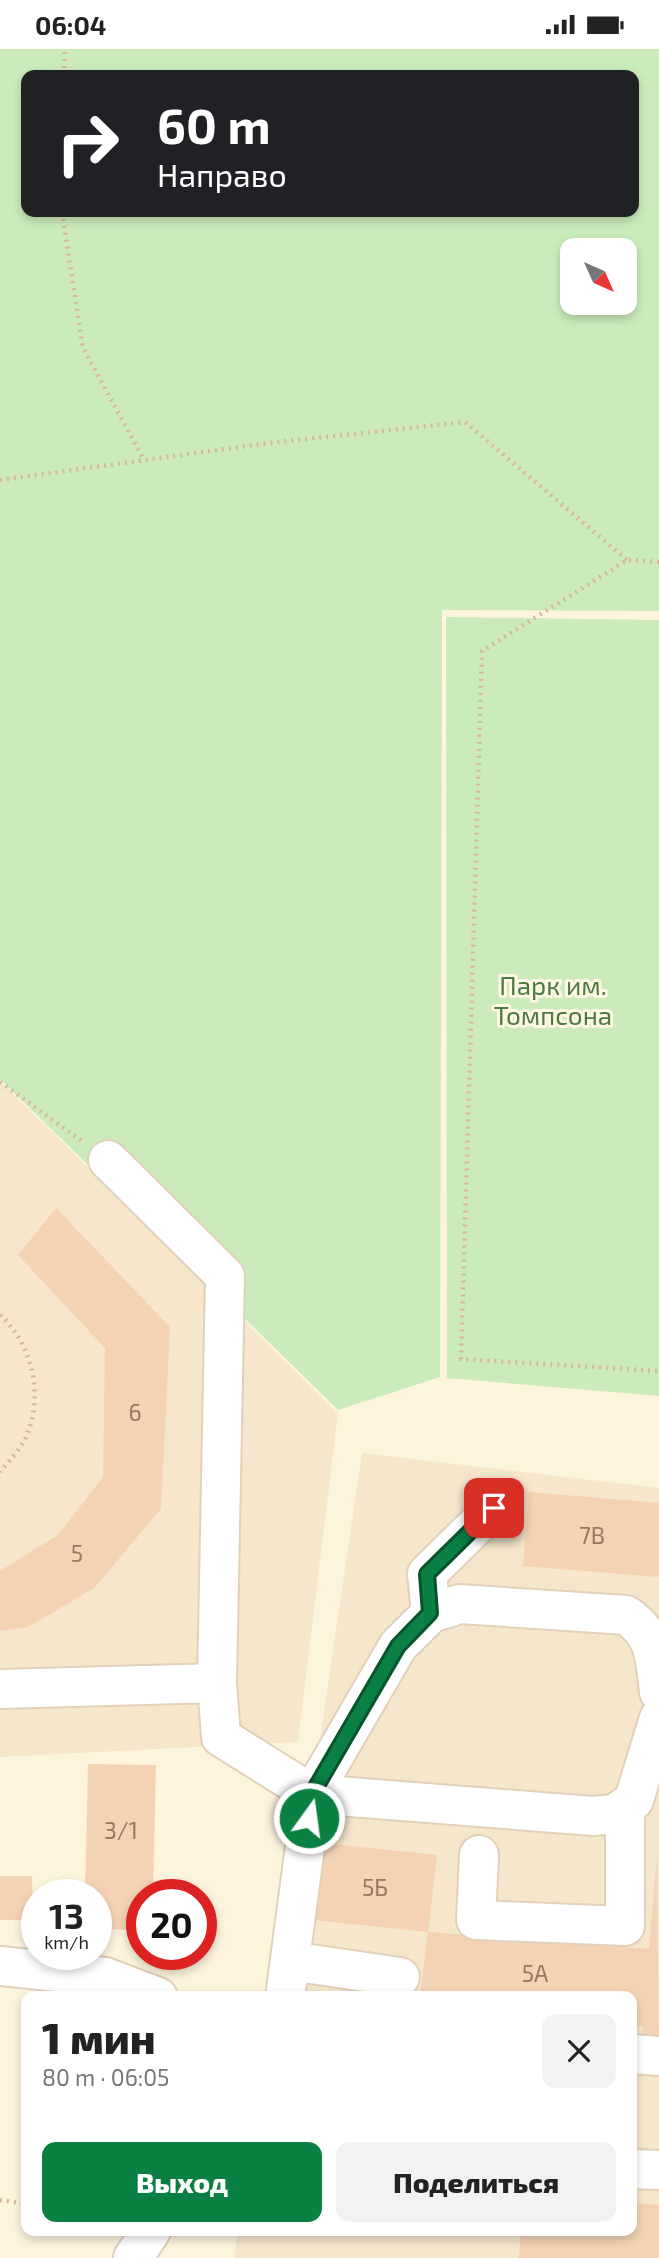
<!DOCTYPE html>
<html lang="ru">
<head>
<meta charset="utf-8">
<style>
  :root { --surface:#fff; --page:#f2f2f2; --text:#222; --muted:#767676; --accent:#0b8043 }
  body { margin:0; font-family:"Exo 2",sans-serif; background:var(--page); color:var(--text); height:100vh; display:flex; flex-direction:column; font-size:26px; white-space:nowrap }
  * { box-sizing:border-box; margin:0 }
  p { font-size:23px; color:var(--muted) }
  .icon { flex:none; width:38px; height:38px; fill:none; stroke:currentColor; stroke-width:2; stroke-linecap:round; stroke-linejoin:round }
  .map { position:relative; flex:1; overflow:hidden }
  .side { position:absolute; left:21px; top:1942px; width:616px; height:245px; display:flex; flex-direction:column; background:var(--surface); border-radius:14px; box-shadow:0 4px 10px #0003 }
  .side>* { flex:none }
  .hud { position:absolute; left:21px; top:21px; width:618px; height:147px; border-radius:14px; box-shadow:0 4px 10px #0003; background:#202124; color:#fff; overflow:hidden }
  .needle { width:46px; rotate:135deg }
  .controls { position:absolute; left:560px; top:189px; display:grid; gap:14px }
  .controls a { display:grid; place-items:center; width:77px; height:77px; border-radius:14px; background:var(--surface); box-shadow:0 4px 10px #0003; font-size:35px }
  .speed { position:absolute; left:21px; top:1830px; display:flex; gap:14px; font-size:35px; font-weight:700; text-align:center }
  .speed>* { display:grid; place-content:center; width:91px; height:91px; border-radius:50%; background:var(--surface); box-shadow:0 4px 10px #0003; line-height:1 }
  .speed small { font-size:18px; font-weight:400 }
  .speed .limit { border:10px solid #d22; background:#fff; color:#111 }
  .pin { position:absolute; display:grid; place-items:center; width:60px; height:60px; color:#fff; margin:-30px; border-radius:14px; box-shadow:0 4px 10px #0006 }
  .me { position:absolute; width:77px; margin:-38px; rotate:14deg; stroke-linejoin:round; filter:drop-shadow(0 0 5px #0008) }
  .turn { display:flex; align-items:center; gap:24px; height:147px; padding:0 21px; font-size:32px }
  .turn .icon { width:91px; height:91px; stroke-width:2.5 }
  .turn b { display:block; font-size:49px; line-height:60px }
  .round { display:grid; place-items:center; flex:none; width:74px; height:74px; border-radius:14px; background:var(--page) }
  .overview { display:flex; align-items:center; justify-content:space-between; height:119px; padding:0 21px }
  h1 { font-size:42px; font-weight:800; line-height:52px }
  .button { display:flex; gap:14px; margin-top:auto; padding:14px 21px }
  .button a { flex:1; height:80px; border-radius:14px; background:var(--accent); color:#fff; font-size:28px; font-weight:800; line-height:80px; text-align:center }
  .button a+a { background:var(--page); color:var(--text) }
  .status { display:flex; justify-content:space-between; align-items:center; height:49px; padding:0 35px; background:var(--surface); direction:ltr }
  .status svg { height:19px; fill:currentColor }
  .map>svg:first-child { display:block }
  .residential { fill:#f5e6cc }
  .green { fill:#cbebbc; fill-rule:evenodd }
  .building { fill:#f4d3b4 }
  .lines { fill:none; stroke-linecap:round; stroke-linejoin:round }
  .minor-casing { stroke:#e1d0ba; stroke-width:42 }
  .path { stroke:#d8b698; stroke-width:4.5; stroke-dasharray:2 5; stroke-linecap:butt }
  .minor { stroke:#fff; stroke-width:38 }
  .route-casing { stroke:#07532c; stroke-width:18 }
  .route { stroke:#0b8043; stroke-width:12 }
  .labels { text-anchor:middle; dominant-baseline:central; stroke-width:6; stroke-linejoin:round; paint-order:stroke }
  .number-label { font-size:23px; fill:#947861 }
  .park-label { font-size:26px; fill:#4a7a3d; stroke:#fff7e5 }
</style>
</head>
<body>
<div class="status"><b>06:04</b><svg viewBox="0 0 49 12"><path d="M0 12V9h3v3zM5 12V6h3v6zM10 12V3h3v9zM15 12V0h3v12zM26 1h20v11H26zM47 4h2v5h-2z"/></svg></div>
<div class="map">
<svg width="659" height="2209" viewBox="0 0 659 2209">
  <rect width="100%" height="100%" fill="#fdf4de"/>
  <!-- residential -->
  <g class="residential">
    <path d="M0,1032L338,1364L298,1693L0,1708Z"/>
    <path d="M362,1404L659,1439V2209H234L238,2182H632V1948H278L312,1745Z"/>
  </g>
  <!-- green -->
  <g class="green">
    <path d="M0,0H659V562L442,561L440,1328L338,1361L0,1030ZM26,26H634V163H26ZM572,201H625V254H572Z"/>
    <path d="M446,568L659,571V1347L447,1329Z"/>
  </g>
  <!-- building -->
  <g class="building">
    <path d="M56,1159L170,1278L161,1460L94,1539L28,1578L0,1582V1522L58,1486L103,1428L105,1299L18,1206Z"/>
    <path d="M529,1443L659,1454V1528L523,1517Z"/>
    <path d="M88,1715L156,1716L153,1846H142V1881L96,1880V1846H85Z"/>
    <path d="M322,1794L437,1806L428,1883L314,1871Z"/>
    <path d="M657,1805L659,1992L642,1991L643,1977L632,1976V1948H420L428,1883L649,1900Z"/>
    <path d="M0,1827H32L33,1871H0Z"/>
    <path d="M635,2154L659,2156V2209H519L521,2182H632Z"/>
  </g>
  <g class="lines">
    <!-- minor casing -->
    <g class="minor-casing">
      <g id="minor">
        <path d="M108,1111L225,1227L217,1634"/>
        <path d="M431,1564L427,1525L494,1459"/>
        <path d="M0,1640L217,1634L221,1688L312,1745L398,1597L431,1564L460,1555L626,1566C656,1586 655,1609 659,1643"/>
        <path d="M479,1806L476,1871L625,1877V1758"/>
        <path d="M290,1912L400,1928"/>
        <path d="M0,1917L105,1928L158,1948"/>
        <path d="M285,1948L312,1745L593,1767L615,1765L634,1751L659,1669"/>
        <path d="M632,2005L659,2007"/>
        <path d="M632,2120L659,2121"/>
        <path d="M133,2209L151,2182"/>
      </g>
    </g>
    <!-- path -->
    <g class="path">
      <path d="M64,26L65,0"/>
      <path d="M62,163L83,299L144,411"/>
      <path d="M0,431L269,394L465,373L627,511"/>
      <path d="M659,513L627,511L482,602L461,1310L659,1322"/>
      <path d="M0,1033L82,1092"/>
      <path d="M0,1266C34,1297 45,1350 24,1392C18,1403 8,1413 0,1423"/>
      <path d="M0,2151L26,2155"/>
    </g>
    <!-- minor -->
    <use href="#minor" class="minor"/>
  </g>
  <g class="lines">
    <!-- route casing -->
    <g class="route-casing">
      <path id="route" d="M309,1769L312,1745L398,1597L430,1564L427,1525L494,1459"/>
    </g>
    <!-- route -->
    <use href="#route" class="route"/>
  </g>
  <g class="labels">
    <!-- number labels -->
    <g class="number-label">
      <text x="135" y="1363">6</text>
      <text x="592" y="1486">7В</text>
      <text x="77" y="1504">5</text>
      <text x="121" y="1781">3/1</text>
      <text x="375" y="1838">5Б</text>
      <text x="535" y="1924">5А</text>
    </g>
    <!-- park labels -->
    <g class="park-label">
      <text x="553" y="935">Парк им.<tspan x="553" dy="30">Томпсона</tspan></text>
    </g>
  </g>
</svg>
<div class="controls">
<a><svg class="needle" viewBox="-14 -14 28 28"><path d="M0-13l5 13h-10z" fill="#e53935"/><path d="M0 13l5-13h-10z" fill="#767676"/></svg></a>
</div>
<div class="speed"><div>13<small>km/h</small></div><div class="limit">20</div></div>
<div class="pin" style="left:494px;top:1459px;background:#d93025"><svg class="icon" aria-label="arrive" viewBox="0 0 24 24"><path d="M6 21V4h12l-3 4 3 4H6"/></svg></div>
<svg class="me" style="left:309px;top:1769px" viewBox="-20 -20 40 40"><circle r="17" fill="#0b8043" stroke="#fff" stroke-width="3"/><path d="M0-11L8 9 0 5-8 9z" fill="#fff"/></svg>
<div class="hud">
<div class="turn"><svg class="icon" aria-label="right" viewBox="0 0 24 24"><path d="M7 20v-9h11M14 6l5 5-5 5"/></svg><div><b>60 m</b>Направо</div></div>
</div>
<section class="side">
<div class="overview"><div><h1>1 мин</h1><p>80 m · 06:05</p></div><a class="round"><svg class="icon" aria-label="close" viewBox="0 0 24 24"><path d="M6 6l12 12M18 6L6 18"/></svg></a></div>
<div class="button"><a>Выход</a><a>Поделиться</a></div>
</section>
</div>
</body>
</html>
